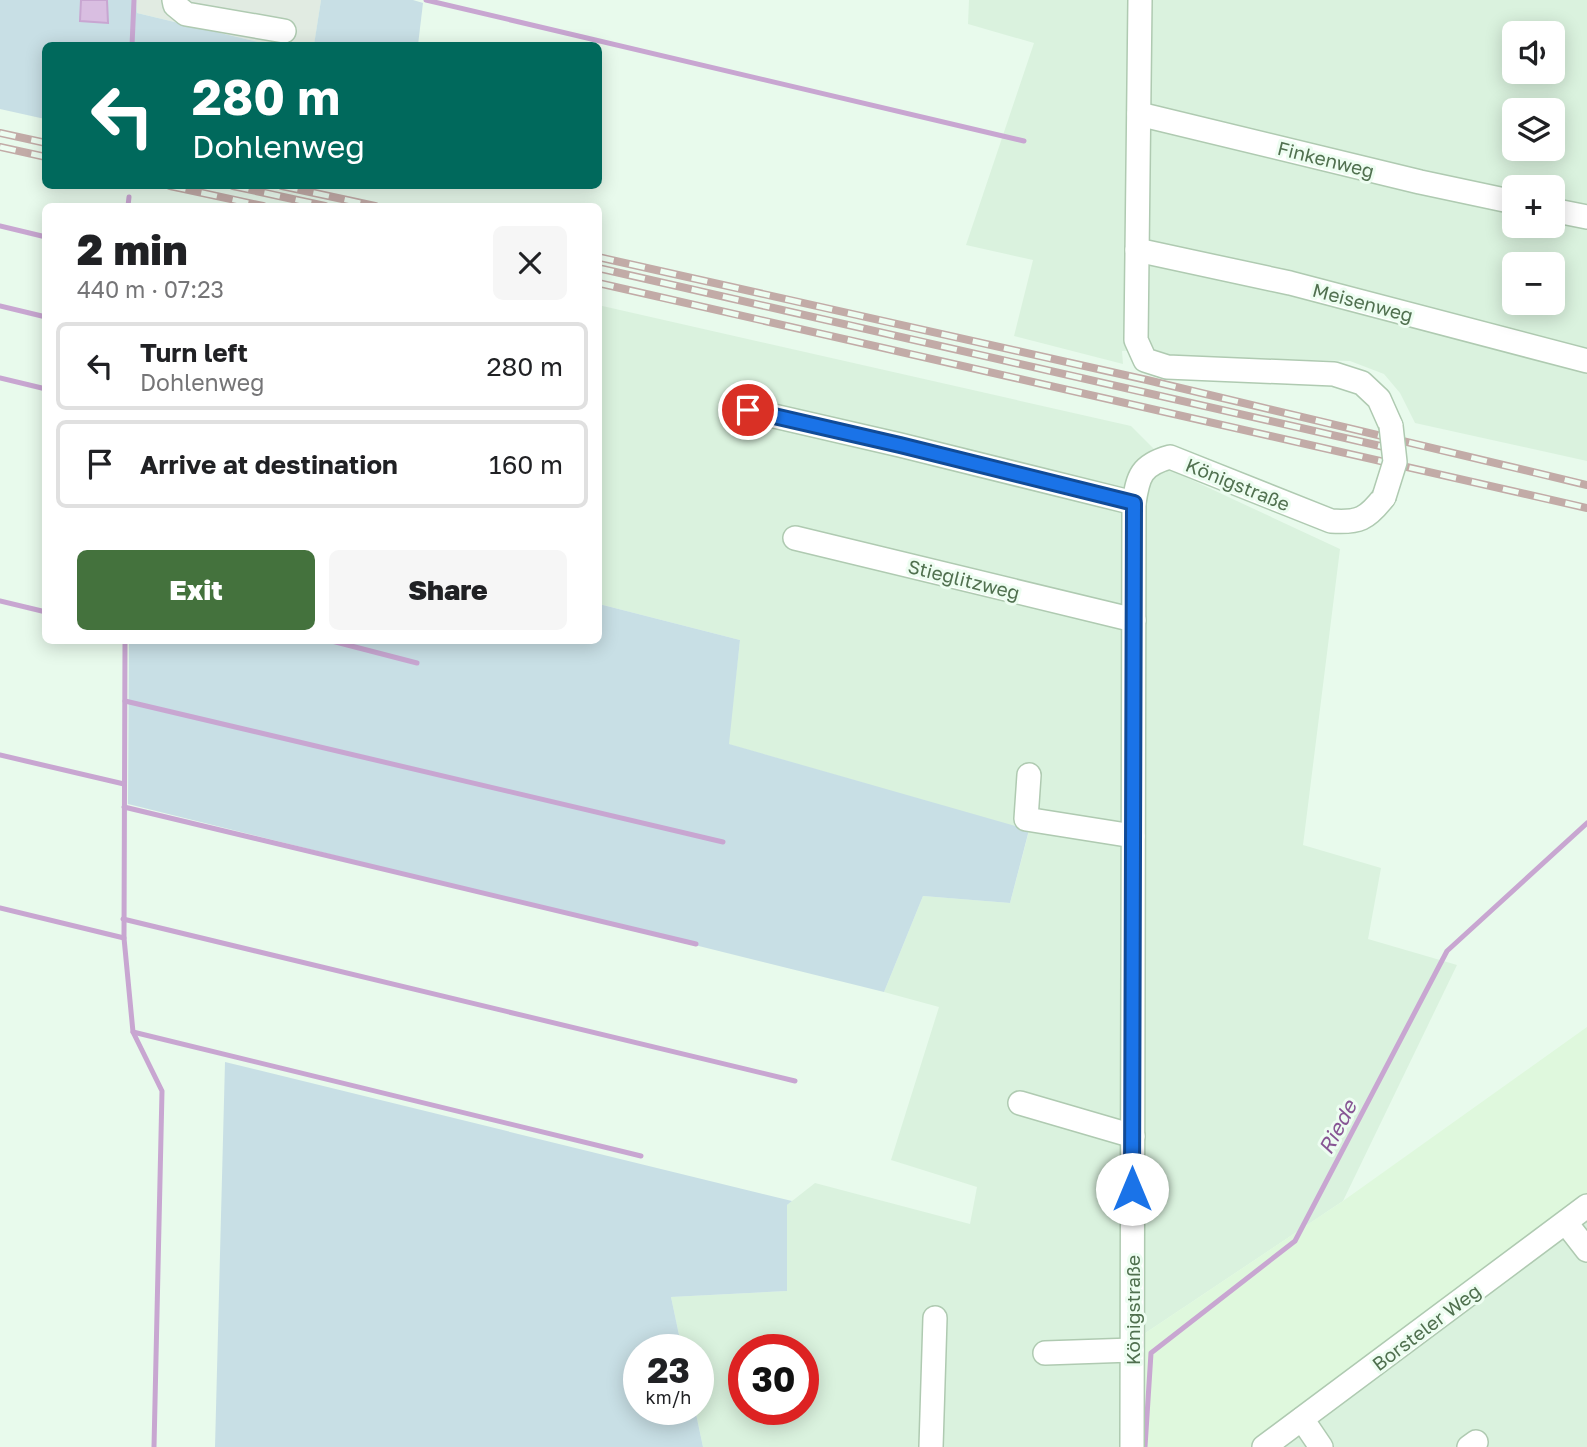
<!DOCTYPE html>
<html lang="en">
<head>
<meta charset="utf-8">
<style>
  :root { --surface:#fff; --page:#f6f6f6; --text:#202124; --muted:#757577; --line:#e0e0e0; --accent:#44723d }
  body { margin:0; font-family:"Golos Text",sans-serif; background:var(--page); color:var(--text); height:100vh; display:flex; flex-direction:column; font-size:26px; white-space:nowrap }
  * { box-sizing:border-box; margin:0 }
  p { font-size:23px; color:var(--muted) }
  .icon { flex:none; width:38px; height:38px; fill:none; stroke:currentColor; stroke-width:2; stroke-linecap:round; stroke-linejoin:round }
  .map { position:relative; flex:1; overflow:hidden }
  .details { position:absolute; left:42px; top:203px; width:560px; height:441px; display:flex; flex-direction:column; background:var(--surface); border-radius:10px; box-shadow:0 4px 18px #0003 }
  .details>* { flex:none }
  .guide { position:absolute; left:42px; top:42px; width:560px; height:147px; border-radius:10px; box-shadow:0 4px 18px #0003; background:#00695c; color:#fff; overflow:hidden }
  .tools { position:absolute; left:1502px; top:21px; display:grid; gap:14px }
  .tools a { display:grid; place-items:center; width:63px; height:63px; border-radius:10px; background:var(--surface); box-shadow:0 4px 18px #0003; font-size:35px }
  .speed { position:absolute; left:623px; top:1334px; display:flex; gap:14px; font-size:35px; font-weight:700; text-align:center }
  .speed>* { display:grid; place-content:center; width:91px; height:91px; border-radius:50%; background:var(--surface); box-shadow:0 4px 18px #0003; line-height:1 }
  .speed small { font-size:18px; font-weight:400 }
  .speed .limit { border:10px solid #d22; background:#fff; color:#111 }
  .pin { position:absolute; display:grid; place-items:center; width:60px; height:60px; color:#fff; margin:-30px; border:4px solid #fff; border-radius:50%; box-shadow:0 2px 7px #0007 }
  .me { position:absolute; width:77px; margin:-38px; rotate:0deg; stroke-linejoin:round; filter:drop-shadow(0 0 5px #0008) }
  .turn { display:flex; align-items:center; gap:24px; height:147px; padding:0 35px; font-size:32px }
  .turn .icon { width:91px; height:91px; stroke-width:2.5 }
  .turn b { display:block; font-size:49px; line-height:60px }
  .round { display:grid; place-items:center; flex:none; width:74px; height:74px; border-radius:10px; background:var(--page) }
  .overview { display:flex; align-items:center; justify-content:space-between; height:119px; padding:0 35px }
  h1 { font-size:42px; font-weight:800; line-height:52px }
  .button { display:flex; gap:14px; margin-top:auto; padding:14px 35px }
  .button a { flex:1; height:80px; border-radius:10px; background:var(--accent); color:#fff; font-size:28px; font-weight:800; line-height:80px; text-align:center }
  .button a+a { background:var(--page); color:var(--text) }
  ul { padding:0; list-style:none }
  li { display:flex; align-items:center; gap:21px; height:88px; margin:0 14px 10px; padding:0 21px; border:4px solid var(--line); border-radius:10px }
  li div { flex:1 }
  li b { display:block; font-size:26px }
  li em { font-style:normal }
  .map>svg:first-child { display:block }
  .residential { fill:#daf2de; fill-rule:evenodd }
  .commercial { fill:#dff8dd }
  .industrial { fill:#e1ebe2 }
  .green { fill:#c8dfe5 }
  .water { fill:#d9bee1; stroke:#c8a6d1; stroke-width:2 }
  .lines { fill:none; stroke-linecap:round; stroke-linejoin:round }
  .stream { stroke:#c8a6d1; stroke-width:5 }
  .minor-casing { stroke:#afcab1; stroke-width:26 }
  .minor { stroke:#fff; stroke-width:23 }
  .rail-casing { stroke:#c2aba7; stroke-width:8 }
  .rail { stroke:#edfdf1; stroke-width:5; stroke-dasharray:16; stroke-linecap:butt }
  .minor-bridge-casing { stroke:#afcab1; stroke-width:26; stroke-linecap:butt }
  .minor-bridge { stroke:#fff; stroke-width:23 }
  .route-casing { stroke:#114b97; stroke-width:18 }
  .route { stroke:#1a73e8; stroke-width:12 }
  .labels { text-anchor:middle; dominant-baseline:central; stroke-width:6; stroke-linejoin:round; paint-order:stroke }
  .street-label { font-size:19px; fill:#50704f; stroke:#edfdf1 }
  .water-label { font-size:21px; font-style:italic; fill:#875694; stroke:#edfdf1 }
</style>
</head>
<body>
<div class="map">
<svg width="1587" height="1447" viewBox="0 0 1587 1447">
  <rect width="100%" height="100%" fill="#e8faec"/>
  <!-- residential -->
  <g class="residential">
    <path d="M969,0H1587V461L1415,423L1400,393L1384,374L1350,361L1158,356L1134,350L1122,351L1123,364L1014,336L1033,260L966,245L1034,43L968,24ZM1514,33H1552V72H1514ZM1514,110H1552V149H1514ZM1514,187H1552V226H1514ZM1514,264H1552V303H1514Z"/>
    <path d="M598,305L1131,426L1179,474L1340,549L1303,845L1381,868L1368,939L1457,965L1343,1201L1132,1342V1447H703L695,1409H698V1349H682L671,1297L787,1291V1205L815,1183L970,1224L977,1187L891,1160L939,1007L884,992L923,896L1010,903L1029,831L728,744L740,640L599,604ZM744,1349H803V1409H744Z"/>
    <path d="M1587,1206V1447H1264Z"/>
  </g>
  <!-- commercial -->
  <path class="commercial" d="M1587,1027V1206L1264,1447H1132V1342L1343,1201Z"/>
  <!-- industrial -->
  <path class="industrial" d="M136,0H321L314,46L271,45L137,13Z"/>
  <!-- green -->
  <g class="green">
    <path d="M0,0H136L137,13L271,45L46,46L45,119L0,109Z"/>
    <path d="M321,0H413L423,3L418,45H314Z"/>
    <path d="M599,604L740,640L729,744L1029,830L1010,903L923,896L884,992L128,804L129,641L598,640Z"/>
    <path d="M225,1062L792,1201L787,1205V1291L671,1297L682,1349H639V1409H695L703,1447H215Z"/>
  </g>
  <!-- water -->
  <path class="water" d="M81,0H107L108,23L80,21Z"/>
  <g class="lines">
    <!-- stream -->
    <g class="stream">
      <path d="M426,0L1024,141"/>
      <path d="M132,46L134,0"/>
      <path d="M128,206L129,197"/>
      <path d="M0,226L46,237"/>
      <path d="M0,306L46,317"/>
      <path d="M0,378L46,389"/>
      <path d="M0,601L46,612"/>
      <path d="M125,640L124,938L133,1032L162,1091L154,1447"/>
      <path d="M328,640L417,663"/>
      <path d="M125,701L723,842"/>
      <path d="M0,755L124,784"/>
      <path d="M124,807L696,944"/>
      <path d="M0,908L124,938"/>
      <path d="M123,919L795,1081"/>
      <path d="M133,1032L641,1156"/>
      <path d="M1145,1447L1151,1353L1295,1241L1447,951L1587,823"/>
    </g>
    <!-- minor casing -->
    <g class="minor-casing">
      <g id="minor">
        <path d="M174,0L175,5L186,14L284,31"/>
        <path d="M1140,0L1136,340L1145,360L1167,367L1334,374L1362,383L1379,399L1391,426"/>
        <path d="M1139,114L1420,182L1514,202"/>
        <path d="M1552,210L1587,217"/>
        <path d="M1137,250L1290,283L1587,361"/>
        <path d="M748,410L900,445L1134,503"/>
        <path d="M795,538L1134,620"/>
        <path d="M1029,775L1026,819L1133,836"/>
        <path d="M1020,1103L1133,1136"/>
        <path d="M1566,1223L1587,1250"/>
        <path d="M1045,1353L1132,1350"/>
        <path d="M1302,1419L1321,1447"/>
        <path d="M931,1447L935,1318"/>
        <path d="M1132,1447L1134,503C1138,476 1141,465 1170,457L1331,521C1359,523 1367,519 1384,497"/>
        <path d="M1264,1447L1587,1206"/>
        <path d="M1469,1447L1476,1442"/>
      </g>
    </g>
    <!-- minor -->
    <use href="#minor" class="minor"/>
    <!-- rail casing -->
    <g class="rail-casing">
      <g id="rail">
        <path d="M0,133L46,143"/>
        <path d="M0,147L46,157"/>
        <path d="M170,186L263,206"/>
        <path d="M233,186L325,206"/>
        <path d="M282,186L375,206"/>
        <path d="M598,257L1147,380L1587,485"/>
        <path d="M598,268L1389,448"/>
        <path d="M598,283L1587,508"/>
      </g>
    </g>
    <!-- rail -->
    <use href="#rail" class="rail"/>
    <!-- minor-bridge casing -->
    <g class="minor-bridge-casing">
      <path id="minor-bridge" d="M1384,497L1395,462L1391,426"/>
    </g>
    <!-- minor-bridge -->
    <use href="#minor-bridge" class="minor-bridge"/>
  </g>
  <g class="lines">
    <!-- route casing -->
    <g class="route-casing">
      <path id="route" d="M748,410L900,445L1134,503L1132,1189"/>
    </g>
    <!-- route -->
    <use href="#route" class="route"/>
  </g>
  <g class="labels">
    <!-- street labels -->
    <g class="street-label">
      <text transform="translate(1326 159) rotate(14)">Finkenweg</text>
      <text transform="translate(1363 302) rotate(15)">Meisenweg</text>
      <text transform="translate(1238 484) rotate(22)">Königstraße</text>
      <text transform="translate(964 579) rotate(14)">Stieglitzweg</text>
      <text transform="translate(1132 1310) rotate(-90)">Königstraße</text>
      <text transform="translate(1426 1327) rotate(-37)">Borsteler Weg</text>
    </g>
    <!-- water labels -->
    <g class="water-label">
      <text transform="translate(1337 1127) rotate(-62)">Riede</text>
    </g>
  </g>
</svg>
<div class="tools">
<a><svg class="icon" aria-label="sound" viewBox="0 0 24 24"><path d="M4 9h4l5-4v14l-5-4H4zM17 9q2 3 0 6"/></svg></a>
<a><svg class="icon" aria-label="layers" viewBox="0 0 24 24"><path d="M12 4l9 5-9 5-9-5zM3 14l9 5 9-5"/></svg></a>
<a>+</a>
<a>−</a>
</div>
<div class="speed"><div>23<small>km/h</small></div><div class="limit">30</div></div>
<div class="pin" style="left:748px;top:410px;background:#d93025"><svg class="icon" aria-label="arrive" viewBox="0 0 24 24"><path d="M6 21V4h12l-3 4 3 4H6"/></svg></div>
<svg class="me" style="left:1132px;top:1189px" viewBox="-20 -20 40 40"><circle r="19" fill="#fff"/><path d="M0-13L10 11 0 6-10 11z" fill="#1a73e8"/></svg>
<div class="guide">
<div class="turn"><svg class="icon" aria-label="left" viewBox="0 0 24 24"><path d="M17 20v-9H6M10 6l-5 5 5 5"/></svg><div><b>280 m</b>Dohlenweg</div></div>
</div>
<section class="details">
<div class="overview"><div><h1>2 min</h1><p>440 m · 07:23</p></div><a class="round"><svg class="icon" aria-label="close" viewBox="0 0 24 24"><path d="M6 6l12 12M18 6L6 18"/></svg></a></div>
<ul>
<li><svg class="icon" aria-label="left" viewBox="0 0 24 24"><path d="M17 20v-9H6M10 6l-5 5 5 5"/></svg><div><b>Turn left</b><p>Dohlenweg</p></div><em>280 m</em></li>
<li><svg class="icon" aria-label="arrive" viewBox="0 0 24 24"><path d="M6 21V4h12l-3 4 3 4H6"/></svg><div><b>Arrive at destination</b></div><em>160 m</em></li>
</ul>
<div class="button"><a>Exit</a><a>Share</a></div>
</section>
</div>
</body>
</html>
